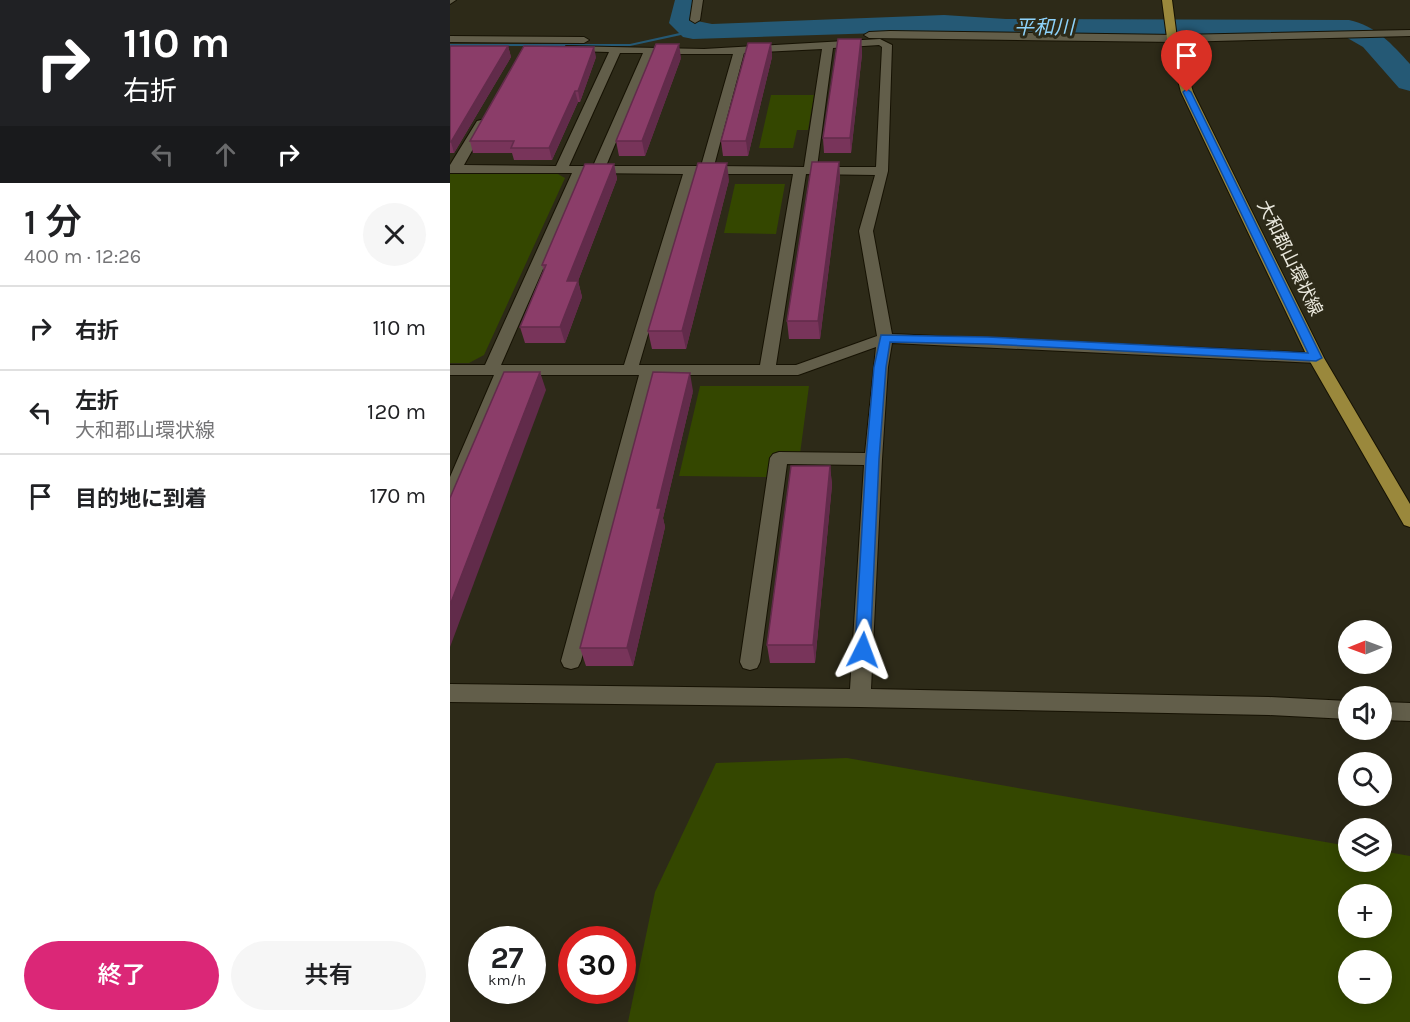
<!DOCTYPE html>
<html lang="ja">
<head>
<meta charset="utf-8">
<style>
  :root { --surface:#fff; --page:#f6f6f6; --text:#202124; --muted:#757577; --line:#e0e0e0; --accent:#db2777 }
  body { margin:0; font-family:Karla,"Noto Sans JP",sans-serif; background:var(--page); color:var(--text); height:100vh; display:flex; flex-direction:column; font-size:22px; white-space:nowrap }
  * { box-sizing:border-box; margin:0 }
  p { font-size:20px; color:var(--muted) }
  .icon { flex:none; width:33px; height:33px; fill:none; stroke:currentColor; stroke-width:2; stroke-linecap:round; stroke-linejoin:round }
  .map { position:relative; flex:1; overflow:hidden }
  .details { display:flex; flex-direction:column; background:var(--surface); width:450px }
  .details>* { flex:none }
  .hud { background:#202124; color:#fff; overflow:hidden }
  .needle { width:39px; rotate:269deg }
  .controls { position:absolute; left:888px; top:620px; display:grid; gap:12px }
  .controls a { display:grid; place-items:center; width:54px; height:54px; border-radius:50%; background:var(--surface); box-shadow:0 3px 15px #0003; font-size:30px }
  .speed { position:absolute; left:18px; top:926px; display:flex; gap:12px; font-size:30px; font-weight:700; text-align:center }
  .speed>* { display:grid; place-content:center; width:78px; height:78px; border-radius:50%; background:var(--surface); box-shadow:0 3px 15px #0003; line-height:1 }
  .speed small { font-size:15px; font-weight:400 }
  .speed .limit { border:9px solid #d22; background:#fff; color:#111 }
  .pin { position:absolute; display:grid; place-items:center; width:51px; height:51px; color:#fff; margin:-62px -26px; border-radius:50% 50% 50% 0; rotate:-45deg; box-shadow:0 0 6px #0007 }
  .pin .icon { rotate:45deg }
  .me { position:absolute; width:66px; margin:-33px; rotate:3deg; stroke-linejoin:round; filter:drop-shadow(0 0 4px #0008) }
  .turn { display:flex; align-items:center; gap:21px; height:126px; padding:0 24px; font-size:27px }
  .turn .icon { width:78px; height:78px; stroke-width:2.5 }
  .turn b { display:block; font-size:42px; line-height:51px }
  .lanes { display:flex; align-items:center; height:57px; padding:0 24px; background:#0003; justify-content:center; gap:30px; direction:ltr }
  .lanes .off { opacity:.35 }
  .round { display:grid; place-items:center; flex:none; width:63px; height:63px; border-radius:32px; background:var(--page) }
  .overview { display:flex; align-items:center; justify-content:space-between; height:102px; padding:0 24px }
  h1 { font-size:36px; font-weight:600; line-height:45px }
  .button { display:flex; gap:12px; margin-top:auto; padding:12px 24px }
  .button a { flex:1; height:69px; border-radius:36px; background:var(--accent); color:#fff; font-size:24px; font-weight:600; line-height:69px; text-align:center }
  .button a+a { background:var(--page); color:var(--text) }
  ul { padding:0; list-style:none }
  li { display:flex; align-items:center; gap:18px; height:84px; padding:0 24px; border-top:2px solid var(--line) }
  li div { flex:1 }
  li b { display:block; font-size:22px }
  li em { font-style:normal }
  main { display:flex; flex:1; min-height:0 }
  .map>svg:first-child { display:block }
  .green { fill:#344700; fill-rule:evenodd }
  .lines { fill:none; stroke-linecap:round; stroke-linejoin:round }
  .stream { fill:#255975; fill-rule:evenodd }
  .river { fill:#255975; fill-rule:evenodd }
  .minor-casing { stroke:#161203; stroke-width:2 }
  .major-casing { stroke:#161203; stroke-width:2 }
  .minor { fill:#625e4a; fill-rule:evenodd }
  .major { fill:#9a883c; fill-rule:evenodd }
  .wall { fill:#78345a }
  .shaded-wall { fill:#612b4a }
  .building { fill:#8b3d69; stroke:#612b4a; stroke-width:1.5 }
  .route { fill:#1a73e8; stroke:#114b97; stroke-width:1.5 }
  .labels { text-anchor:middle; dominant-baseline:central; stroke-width:6; stroke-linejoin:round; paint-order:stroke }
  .far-street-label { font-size:18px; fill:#eae8dd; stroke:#2d2a18 }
  .far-water-label { font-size:20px; font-style:italic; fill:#8dd2fa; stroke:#2d2a18 }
</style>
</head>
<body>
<main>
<section class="details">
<div class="hud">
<div class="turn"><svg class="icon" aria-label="right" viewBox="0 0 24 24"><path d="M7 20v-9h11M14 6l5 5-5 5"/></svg><div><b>110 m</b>右折</div></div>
<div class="lanes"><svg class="icon off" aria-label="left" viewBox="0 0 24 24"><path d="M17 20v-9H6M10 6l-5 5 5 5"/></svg><svg class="icon off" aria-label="ahead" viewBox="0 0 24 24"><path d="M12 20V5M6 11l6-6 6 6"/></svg><svg class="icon" aria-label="right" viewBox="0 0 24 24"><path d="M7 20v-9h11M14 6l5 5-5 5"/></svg></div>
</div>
<div class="overview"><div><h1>1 分</h1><p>400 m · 12:26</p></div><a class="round"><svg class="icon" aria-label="close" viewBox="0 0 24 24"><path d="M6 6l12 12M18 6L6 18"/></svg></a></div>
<ul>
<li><svg class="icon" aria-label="right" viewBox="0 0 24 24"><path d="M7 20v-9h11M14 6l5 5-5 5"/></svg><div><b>右折</b></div><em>110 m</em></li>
<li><svg class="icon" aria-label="left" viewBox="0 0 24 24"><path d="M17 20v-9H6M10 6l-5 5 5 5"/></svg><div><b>左折</b><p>大和郡山環状線</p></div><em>120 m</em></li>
<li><svg class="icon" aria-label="arrive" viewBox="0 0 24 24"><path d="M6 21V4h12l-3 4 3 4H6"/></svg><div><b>目的地に到着</b></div><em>170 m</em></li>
</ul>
<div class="button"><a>終了</a><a>共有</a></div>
</section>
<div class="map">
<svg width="960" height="1022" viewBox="0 0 960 1022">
  <rect width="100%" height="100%" fill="#2d2a18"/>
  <!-- green -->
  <g class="green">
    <path d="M321,95H364L358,130H347L343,148H309Z"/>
    <path d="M0,173H106L115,178L34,355L19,363H0Z"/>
    <path d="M285,184H335L326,234L274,233Z"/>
    <path d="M250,386H359L350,454H322L319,477L229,476Z"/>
    <path d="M397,758L898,846V861H932V851L960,856V1022H178L205,892L266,763ZM898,894H932V927H898ZM898,960H932V993H898Z"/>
  </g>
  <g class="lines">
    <!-- stream -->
    <path class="stream" d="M243,30L245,31V32L180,46H0V44H180Z"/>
    <!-- river -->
    <path class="river" d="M225,0H251L247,21L262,24L494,15L556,19L899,20C926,26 942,44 960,64V91L949,88L913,47L894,36L556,35L494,31L243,39L233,37L219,23Z"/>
    <!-- minor casing -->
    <g class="minor-casing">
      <g id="minor">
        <path d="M0,0H6L0,4Z"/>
        <path d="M243,0H253L250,20L245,23L240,20Z"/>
        <path d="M960,30V36L727,42L419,38L414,35L419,32L440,31L727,35Z"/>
        <path d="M0,36L134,37L139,40L134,43L0,42Z"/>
        <path d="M430,39L442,45L438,171L423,231L442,334L866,353L874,358L866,363L442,343L438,367L432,459L421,689L819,697L898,701V719L819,715L410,707L0,702V684L400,689L414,465L337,464L310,662L307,668L300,670L293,668L290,662L320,458L323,454L329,452L415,453L426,347L348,375H205L131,661L128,667L121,669L114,667L111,661L189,375H60L9,497L6,501L0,503V477L44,375H0V365H35L122,173H0V165L27,121L31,120L37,124L14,165L106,166L159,52L120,51L116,50V46L254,49ZM429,45L432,47L426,167H367L383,48ZM372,49L354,167L264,166L294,53ZM170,53H193L143,166H119ZM203,54H283L251,166H156ZM135,173L233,174L174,365H51ZM245,174H343L310,365H189ZM356,174L425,175L409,231L427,336L346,365H326Z"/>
        <path d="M932,702L960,703V721L932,720Z"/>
      </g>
    </g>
    <!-- major casing -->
    <g class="major-casing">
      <path id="major" d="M712,0H722L727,38L743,92L874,358L960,504V527L954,525L858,358L731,92L717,38Z"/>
    </g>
    <!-- minor -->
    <use href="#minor" class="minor"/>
    <!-- major -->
    <use href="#major" class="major"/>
  </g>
  <!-- wall -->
  <g class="wall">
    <path d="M411,39L412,54L401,153H374L373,138Z"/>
    <path d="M321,43L322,57L298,156H273L271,141Z"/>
    <path d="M0,46H58L61,57L4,153H0Z"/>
    <path d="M146,57L130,102H128L102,160H64L62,153H23L20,141Z"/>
    <path d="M231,58L195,156H169L166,141Z"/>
    <path d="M389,162L390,179L370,339H339L337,321Z"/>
    <path d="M164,164L167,179L128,281L132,297L115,343H75L70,327L94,271L92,265Z"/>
    <path d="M279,180L236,349H202L198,331Z"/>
    <path d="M243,391L213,518L215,527L183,666H136L130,648Z"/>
    <path d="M380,466L382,485L365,663H320L317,645Z"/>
  </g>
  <!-- shaded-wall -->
  <g class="shaded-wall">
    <path d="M411,39L412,54L401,153L400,138Z"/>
    <path d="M321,43L322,57L298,156L296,141Z"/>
    <path d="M229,44L231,58L195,156L192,141Z"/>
    <path d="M58,46L61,57L4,153L1,142Z"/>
    <path d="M144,47L146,57L130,102L128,91Z"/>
    <path d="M125,91L128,102L102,160L99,148Z"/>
    <path d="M389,162L390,179L370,339L368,321Z"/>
    <path d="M277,163L279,180L236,349L232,331Z"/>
    <path d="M164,164L167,179L128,281L132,297L115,343L110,327L117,281Z"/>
    <path d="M90,372L96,390L0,647V605Z"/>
    <path d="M240,373L243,391L213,518L215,527L183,666L177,648L207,508Z"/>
    <path d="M380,466L382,485L365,663L363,645Z"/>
  </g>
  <!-- building -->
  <g class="building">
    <path d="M388,39H411L400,138H373Z"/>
    <path d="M298,43H321L296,141H271Z"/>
    <path d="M206,44H229L192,141H166Z"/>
    <path d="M0,46H58L1,142H0Z"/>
    <path d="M74,46L144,47L128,91H125L99,148H61L64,141H20Z"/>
    <path d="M362,162H389L368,321H337Z"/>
    <path d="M248,163H277L232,331H198Z"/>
    <path d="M135,164H164L117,281H128L110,327H70L96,265H92Z"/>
    <path d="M54,372H90L0,605V498Z"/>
    <path d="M203,372L240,373L207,508H211L177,648H130Z"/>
    <path d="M341,466H380L363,645H317Z"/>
  </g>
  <!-- route -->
  <path class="route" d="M737,89L741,92L872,358L866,361L538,344L440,342L436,367L429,459L420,650L418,654L413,656L407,654L405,650L416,459L424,367L431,335L538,337L858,353L733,92Z"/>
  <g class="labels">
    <!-- far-street labels -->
    <g class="far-street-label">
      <text transform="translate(840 258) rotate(64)">大和郡山環状線</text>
    </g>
    <!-- far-water labels -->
    <g class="far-water-label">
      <text x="594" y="27">平和川</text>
    </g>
  </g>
</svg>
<div class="controls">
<a><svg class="needle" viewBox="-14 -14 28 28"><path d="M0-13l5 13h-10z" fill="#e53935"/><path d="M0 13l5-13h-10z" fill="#757577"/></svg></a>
<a><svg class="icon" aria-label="sound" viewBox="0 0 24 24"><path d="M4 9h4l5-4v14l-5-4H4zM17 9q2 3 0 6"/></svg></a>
<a><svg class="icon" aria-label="search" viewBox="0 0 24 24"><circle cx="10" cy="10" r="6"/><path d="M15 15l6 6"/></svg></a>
<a><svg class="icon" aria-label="layers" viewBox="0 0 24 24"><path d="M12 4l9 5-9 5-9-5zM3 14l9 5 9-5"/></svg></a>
<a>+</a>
<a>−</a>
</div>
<div class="speed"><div>27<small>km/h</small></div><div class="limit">30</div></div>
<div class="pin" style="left:737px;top:92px;background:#d93025"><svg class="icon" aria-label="arrive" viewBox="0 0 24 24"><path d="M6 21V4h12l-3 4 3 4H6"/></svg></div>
<svg class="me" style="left:413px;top:650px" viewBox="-20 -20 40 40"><path d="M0-17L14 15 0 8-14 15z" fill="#1a73e8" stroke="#fff" stroke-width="4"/></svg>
</div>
</main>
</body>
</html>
